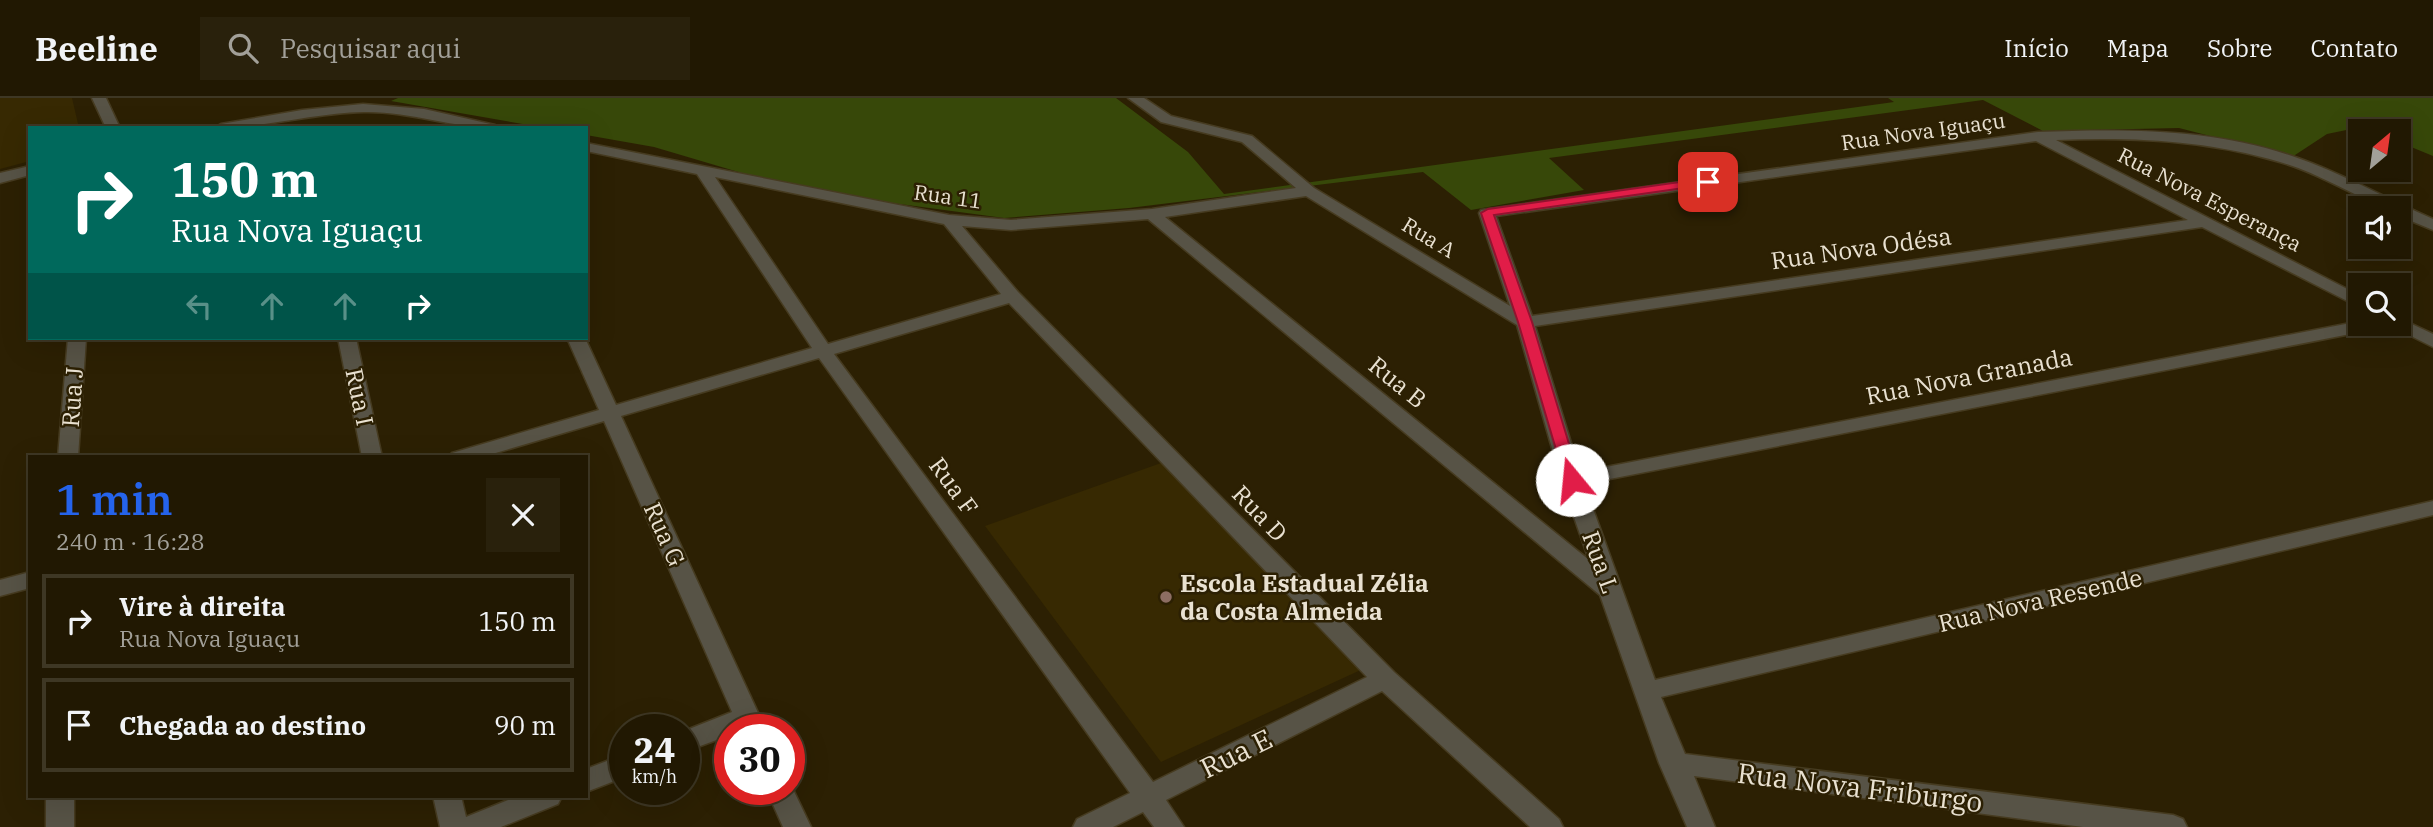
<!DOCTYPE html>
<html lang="pt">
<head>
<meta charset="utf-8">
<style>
  :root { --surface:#211802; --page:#29210c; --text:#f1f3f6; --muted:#a2a099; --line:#3e3724; --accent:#2563eb }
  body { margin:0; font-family:"IBM Plex Serif",serif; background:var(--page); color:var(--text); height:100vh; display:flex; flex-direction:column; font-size:26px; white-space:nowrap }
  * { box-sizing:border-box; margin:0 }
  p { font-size:23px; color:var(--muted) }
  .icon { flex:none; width:38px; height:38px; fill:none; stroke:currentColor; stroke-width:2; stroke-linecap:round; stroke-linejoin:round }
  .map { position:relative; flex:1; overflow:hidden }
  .sheet { position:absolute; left:28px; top:357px; width:560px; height:343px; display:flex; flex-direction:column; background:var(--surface); border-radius:0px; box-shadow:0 7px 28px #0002,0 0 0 2px var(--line) }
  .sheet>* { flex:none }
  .banner { position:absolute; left:28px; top:28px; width:560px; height:214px; border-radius:0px; box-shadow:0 7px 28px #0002,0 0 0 2px var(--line); background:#00695c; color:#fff; overflow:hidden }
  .needle { width:46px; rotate:29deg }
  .fabs { position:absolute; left:2348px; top:21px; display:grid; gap:14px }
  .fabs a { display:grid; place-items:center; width:63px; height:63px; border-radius:0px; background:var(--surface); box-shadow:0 7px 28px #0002,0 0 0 2px var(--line); font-size:35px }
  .speed { position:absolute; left:609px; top:616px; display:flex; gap:14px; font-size:35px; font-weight:700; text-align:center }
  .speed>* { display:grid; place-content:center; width:91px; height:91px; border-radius:50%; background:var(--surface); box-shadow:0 7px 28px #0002,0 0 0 2px var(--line); line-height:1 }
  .speed small { font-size:18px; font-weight:400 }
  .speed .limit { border:10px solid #d22; background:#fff; color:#111 }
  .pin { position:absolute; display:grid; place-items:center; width:60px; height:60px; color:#fff; margin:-30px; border-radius:14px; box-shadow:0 4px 10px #0006 }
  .me { position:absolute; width:77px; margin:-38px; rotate:343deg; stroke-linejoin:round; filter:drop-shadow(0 0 5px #0008) }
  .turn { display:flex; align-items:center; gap:24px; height:147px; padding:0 28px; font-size:32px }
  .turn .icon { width:91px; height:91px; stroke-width:2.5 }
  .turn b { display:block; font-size:49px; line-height:60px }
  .lanes { display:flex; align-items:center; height:66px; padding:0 28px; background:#0003; justify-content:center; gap:35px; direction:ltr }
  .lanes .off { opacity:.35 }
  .round { display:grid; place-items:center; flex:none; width:74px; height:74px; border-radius:0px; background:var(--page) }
  .headline { display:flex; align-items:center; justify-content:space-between; height:119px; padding:0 28px }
  h1 { font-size:42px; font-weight:600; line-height:52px; color:var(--accent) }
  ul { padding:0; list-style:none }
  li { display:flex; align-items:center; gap:21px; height:94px; margin:0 14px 10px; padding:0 14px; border:4px solid var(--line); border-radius:0px }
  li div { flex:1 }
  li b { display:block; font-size:26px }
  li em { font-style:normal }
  header { display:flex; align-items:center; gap:42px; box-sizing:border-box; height:98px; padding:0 35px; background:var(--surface); border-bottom:2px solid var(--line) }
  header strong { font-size:33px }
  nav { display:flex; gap:38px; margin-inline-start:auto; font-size:24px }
  .search { width:490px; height:63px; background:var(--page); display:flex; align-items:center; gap:18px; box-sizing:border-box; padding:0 24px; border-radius:0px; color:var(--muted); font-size:26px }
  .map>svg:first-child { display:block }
  .built { fill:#372902 }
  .green { fill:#374809 }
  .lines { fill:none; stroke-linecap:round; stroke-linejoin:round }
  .minor-casing { stroke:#463b20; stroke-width:3 }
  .minor { fill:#575346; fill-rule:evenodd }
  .route { fill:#e11d48; stroke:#92132f; stroke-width:2 }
  .education-dot { fill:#8d6e63; stroke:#2c2003; stroke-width:2.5 }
  .labels { text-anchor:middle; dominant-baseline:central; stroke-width:5; stroke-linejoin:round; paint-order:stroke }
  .far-street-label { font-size:21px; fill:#e9e1d1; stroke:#2c2003 }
  .street-label { font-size:24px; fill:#e9e1d1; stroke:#2c2003 }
  .poi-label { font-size:24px; font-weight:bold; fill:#e9e1d1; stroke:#2c2003; text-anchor:start }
  .near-street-label { font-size:28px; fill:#e9e1d1; stroke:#2c2003 }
</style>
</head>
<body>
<header>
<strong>Beeline</strong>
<div class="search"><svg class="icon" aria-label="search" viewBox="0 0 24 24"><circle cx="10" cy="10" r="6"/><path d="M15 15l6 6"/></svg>Pesquisar aqui</div>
<nav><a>Início</a><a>Mapa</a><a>Sobre</a><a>Contato</a></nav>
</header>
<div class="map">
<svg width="2433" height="729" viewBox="0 0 2433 729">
  <rect width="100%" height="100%" fill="#2c2003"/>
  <!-- built -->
  <g class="built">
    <path d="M0,0H72L79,30H30V63L0,71Z"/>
    <path d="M1161,365L1365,570L1161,664L985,428Z"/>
  </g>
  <!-- green -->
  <path class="green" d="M398,0H1116L1188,54L1224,96L1894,4L1888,0H2433V58L2399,44V33H2372L2361,29L2327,36L2292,59L2179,30L2043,33L1983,2L1549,60L1584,92L1471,112L1423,74L1129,110L1004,120L877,103L762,81L654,49L586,37V30H546L391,3Z"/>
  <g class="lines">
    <!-- minor casing -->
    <g class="minor-casing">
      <g id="minor">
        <path d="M92,0H106L120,30H106Z"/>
        <path d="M1128,0H1144L1171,18L1252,38L1314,90L1510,208L1479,115L1481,112L2038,34C2123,31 2210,30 2292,58C2340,74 2387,101 2433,121V132L2399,118V110H2384C2350,95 2315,74 2280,64C2205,42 2133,39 2056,42L2361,198V210L2202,129L1535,228L1580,374L2361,223V226H2385L2376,231L1584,386L1655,582L2433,403V417L1661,599L1685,656L2173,717L2183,721L2187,729H2083L1694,678L1715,729H1687L1659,665L1600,497L1148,121L1011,132L962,128L1018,194L1394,574L1559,721L1563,729H1530L1382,593L1166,702L1184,729H1154L1143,714L1113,729H1073L1077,721L1130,695L819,260L621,318L766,632H730V637L684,654V633L732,614L604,323L482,359H449L452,355L599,312L567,240H585L616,307L812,250L697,76L586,53V45L949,117L1011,122L1152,111L1296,90L1242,44L1161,24ZM2036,43L2188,122L1532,218L1496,118ZM715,79L944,126L1001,196L828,246ZM1306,98L1517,227L1561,382L1589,462L1165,119ZM1009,205L1367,579L1153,684L834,256Z"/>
        <path d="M363,6L424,11L495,27L497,30C452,30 409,13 364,14C313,15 265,30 214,30L221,26L302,12Z"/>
        <path d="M30,68V77L0,85V75Z"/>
        <path d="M2399,220L2433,236V249L2393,229L2390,226H2399Z"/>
        <path d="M68,240H86L78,359H58Z"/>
        <path d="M338,240H356L382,359H362Z"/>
        <path d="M30,474V490L0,498V482Z"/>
        <path d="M625,656V679L586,694V671Z"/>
        <path d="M789,683L811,729H783L766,691H789Z"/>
        <rect x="46" y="698" width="28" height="31"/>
        <path d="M433,698H461L466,719L518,698H562L558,706L501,729H440Z"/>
      </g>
    </g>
    <!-- minor -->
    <use href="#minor" class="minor"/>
  </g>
  <!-- route -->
  <path class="route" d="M1708,80L1713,84L1712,86L1494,117L1532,224L1580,382L1578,385H1566L1518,224L1481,115L1488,111Z"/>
  <!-- markers -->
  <circle class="education-dot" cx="1166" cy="499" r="7"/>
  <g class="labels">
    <!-- far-street labels -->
    <g class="far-street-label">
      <text transform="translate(1923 33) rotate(-8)">Rua Nova Iguaçu</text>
      <text transform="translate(948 98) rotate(8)">Rua 11</text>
      <text transform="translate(2210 101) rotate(27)">Rua Nova Esperança</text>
      <text transform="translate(1429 139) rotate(31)">Rua A</text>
    </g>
    <!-- street labels -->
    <g class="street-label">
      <text transform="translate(1861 150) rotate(-8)">Rua Nova Odésa</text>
      <text transform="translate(1969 278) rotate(-11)">Rua Nova Granada</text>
      <text transform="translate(1398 284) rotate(39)">Rua B</text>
      <text transform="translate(72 299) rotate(-86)">Rua J</text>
      <text transform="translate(360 299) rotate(78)">Rua I</text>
      <text transform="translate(954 388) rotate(54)">Rua F</text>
      <text transform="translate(1260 415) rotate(46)">Rua D</text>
      <text transform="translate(665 436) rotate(66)">Rua G</text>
      <text transform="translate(1601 464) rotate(70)">Rua L</text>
      <text transform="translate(2040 502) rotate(-13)">Rua Nova Resende</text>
    </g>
    <!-- poi labels -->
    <g class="poi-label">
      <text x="1180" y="485">Escola Estadual Zélia<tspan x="1180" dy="28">da Costa Almeida</tspan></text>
    </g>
    <!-- near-street labels -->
    <g class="near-street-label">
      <text transform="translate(1236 655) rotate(-26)">Rua E</text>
      <text transform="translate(1860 689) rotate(7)">Rua Nova Friburgo</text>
    </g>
  </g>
</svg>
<div class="fabs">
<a><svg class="needle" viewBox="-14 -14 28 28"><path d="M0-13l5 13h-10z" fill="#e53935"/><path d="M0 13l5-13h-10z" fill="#a2a099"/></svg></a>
<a><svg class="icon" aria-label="sound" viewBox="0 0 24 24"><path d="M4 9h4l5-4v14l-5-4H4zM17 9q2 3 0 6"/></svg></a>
<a><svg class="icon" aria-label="search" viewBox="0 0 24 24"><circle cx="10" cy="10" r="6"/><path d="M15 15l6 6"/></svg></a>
</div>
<div class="speed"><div>24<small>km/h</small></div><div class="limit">30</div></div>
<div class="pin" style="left:1708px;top:84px;background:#d93025"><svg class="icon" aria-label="arrive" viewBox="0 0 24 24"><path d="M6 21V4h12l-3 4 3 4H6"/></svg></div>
<svg class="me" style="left:1572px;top:382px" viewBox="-20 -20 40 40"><circle r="19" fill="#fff"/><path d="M0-13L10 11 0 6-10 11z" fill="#e11d48"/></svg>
<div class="banner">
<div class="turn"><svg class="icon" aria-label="right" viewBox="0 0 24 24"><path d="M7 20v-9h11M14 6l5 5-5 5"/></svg><div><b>150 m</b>Rua Nova Iguaçu</div></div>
<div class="lanes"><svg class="icon off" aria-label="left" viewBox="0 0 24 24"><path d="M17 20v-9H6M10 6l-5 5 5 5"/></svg><svg class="icon off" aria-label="ahead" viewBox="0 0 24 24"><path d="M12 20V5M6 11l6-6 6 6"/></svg><svg class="icon off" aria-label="ahead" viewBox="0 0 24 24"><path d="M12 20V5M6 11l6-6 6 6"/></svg><svg class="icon" aria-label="right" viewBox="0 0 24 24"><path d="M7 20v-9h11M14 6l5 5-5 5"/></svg></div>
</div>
<section class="sheet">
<div class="headline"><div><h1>1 min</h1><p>240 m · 16:28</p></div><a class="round"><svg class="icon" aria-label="close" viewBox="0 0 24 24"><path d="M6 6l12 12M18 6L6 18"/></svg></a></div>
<ul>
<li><svg class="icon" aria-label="right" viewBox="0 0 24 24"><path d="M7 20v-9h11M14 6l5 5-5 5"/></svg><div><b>Vire à direita</b><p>Rua Nova Iguaçu</p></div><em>150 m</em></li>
<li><svg class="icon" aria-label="arrive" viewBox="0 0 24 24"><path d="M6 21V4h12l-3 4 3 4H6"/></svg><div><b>Chegada ao destino</b></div><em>90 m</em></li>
</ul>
</section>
</div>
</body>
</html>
